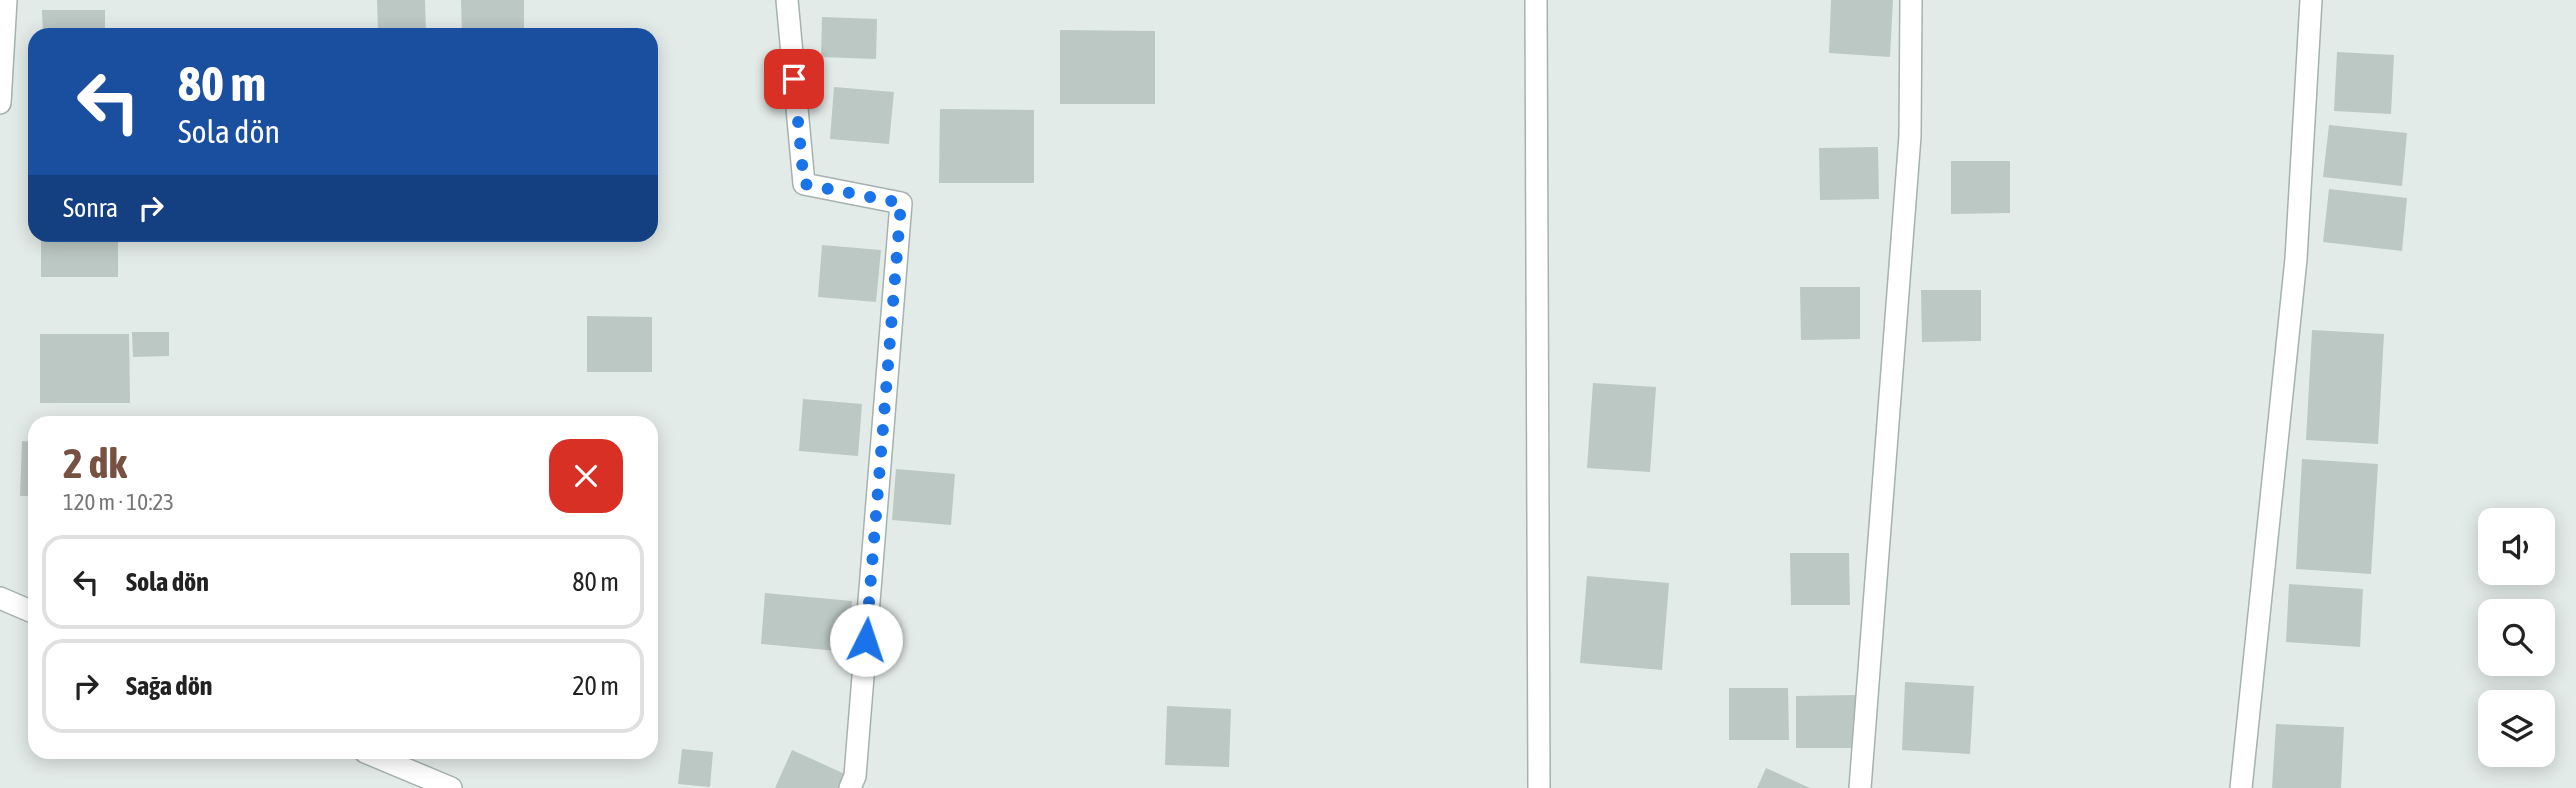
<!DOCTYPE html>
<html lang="tr">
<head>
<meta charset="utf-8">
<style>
  :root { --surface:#fff; --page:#f2f2f2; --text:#222; --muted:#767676; --line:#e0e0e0; --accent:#775243 }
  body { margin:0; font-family:"Asap Condensed",sans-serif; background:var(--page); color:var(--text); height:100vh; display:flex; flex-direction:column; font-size:26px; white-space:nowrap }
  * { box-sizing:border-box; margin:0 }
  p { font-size:23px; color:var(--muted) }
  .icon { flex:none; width:38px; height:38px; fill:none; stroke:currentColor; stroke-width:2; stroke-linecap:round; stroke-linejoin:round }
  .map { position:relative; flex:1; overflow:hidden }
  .sheet { position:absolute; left:28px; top:416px; width:630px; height:343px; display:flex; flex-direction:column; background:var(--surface); border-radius:21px; box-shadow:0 4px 18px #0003 }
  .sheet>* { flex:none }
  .hud { position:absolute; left:28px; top:28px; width:630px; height:214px; border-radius:21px; box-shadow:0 4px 18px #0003; background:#1a4fa0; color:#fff; overflow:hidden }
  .buttons { position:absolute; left:2478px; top:508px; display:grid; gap:14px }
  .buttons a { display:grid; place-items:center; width:77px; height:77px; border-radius:14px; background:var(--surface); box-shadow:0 4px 18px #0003; font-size:35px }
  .pin { position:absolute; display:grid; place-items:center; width:60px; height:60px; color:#fff; margin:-30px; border-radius:14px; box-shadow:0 4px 10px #0006 }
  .me { position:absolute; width:77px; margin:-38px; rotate:4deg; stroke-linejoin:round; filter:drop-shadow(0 0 5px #0008) }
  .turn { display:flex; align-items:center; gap:24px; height:147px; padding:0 35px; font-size:32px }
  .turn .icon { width:91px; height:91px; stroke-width:2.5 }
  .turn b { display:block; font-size:49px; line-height:60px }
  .then { display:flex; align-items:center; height:66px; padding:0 35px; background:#0003; gap:14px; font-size:26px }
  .round { display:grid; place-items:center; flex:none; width:74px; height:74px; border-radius:21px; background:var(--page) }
  .summary { display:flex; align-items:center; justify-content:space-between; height:119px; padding:0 35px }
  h1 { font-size:42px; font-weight:700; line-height:52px; color:var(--accent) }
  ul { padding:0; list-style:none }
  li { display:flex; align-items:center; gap:21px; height:94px; margin:0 14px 10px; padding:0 21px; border:4px solid var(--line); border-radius:21px }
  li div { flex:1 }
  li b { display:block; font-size:26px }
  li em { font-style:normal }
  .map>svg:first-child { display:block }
  .building { fill:#bcc8c4 }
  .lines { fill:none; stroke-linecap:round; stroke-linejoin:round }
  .street-casing { stroke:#a6b2af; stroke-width:24 }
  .street { stroke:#fff; stroke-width:21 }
  .route { stroke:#1a73e8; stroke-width:12; stroke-dasharray:0 21.6 }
</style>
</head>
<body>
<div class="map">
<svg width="2576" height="788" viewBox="0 0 2576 788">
  <rect width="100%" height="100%" fill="#e3ebe8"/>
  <!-- building -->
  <g class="building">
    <path d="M377,0H425L426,32L378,33Z"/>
    <path d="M461,0H524V35H462Z"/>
    <path d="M1831,0H1893L1890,57L1829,53Z"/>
    <path d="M42,10H105V35H43Z"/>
    <path d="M822,17L877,19L876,59L821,57Z"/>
    <path d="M1060,30L1155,31V104H1060Z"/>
    <path d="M2337,52L2394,55L2391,114L2334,111Z"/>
    <path d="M834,87L894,92L889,144L830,139Z"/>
    <path d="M940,109L1034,110V183H939Z"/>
    <path d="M2329,125L2407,133L2402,186L2323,177Z"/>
    <path d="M1878,147L1879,199L1820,200L1819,148Z"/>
    <path d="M1951,161H2010V213L1951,214Z"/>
    <path d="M2329,189L2407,198L2402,251L2323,242Z"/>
    <rect x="41" y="234" width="77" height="43"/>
    <path d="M822,245L881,250L876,302L818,297Z"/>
    <path d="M1800,287H1860V339L1801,340Z"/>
    <path d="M1921,290H1981V341L1922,342Z"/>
    <path d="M587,316L652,317V372H587Z"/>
    <path d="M2312,330L2384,334L2378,444L2306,440Z"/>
    <path d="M132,332H169V356L133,357Z"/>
    <path d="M40,334H129L130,403H40Z"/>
    <path d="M1593,383L1656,387L1650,472L1587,468Z"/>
    <path d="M803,399L862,404L858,456L799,451Z"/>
    <path d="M22,441L35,442V496H20Z"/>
    <path d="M2302,459L2378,464L2371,574L2296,569Z"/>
    <path d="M896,469L955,474L951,525L892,520Z"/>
    <path d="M1790,553H1849L1850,605H1791Z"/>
    <path d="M1587,576L1669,583L1662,670L1580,663Z"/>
    <path d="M2289,584L2363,589L2360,647L2286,642Z"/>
    <path d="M765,593L852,601L848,652L761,644Z"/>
    <path d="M1905,682L1974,686L1970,754L1902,750Z"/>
    <path d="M1729,688H1788L1789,740H1729Z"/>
    <path d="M1855,695V748H1796V696Z"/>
    <path d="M1167,706L1231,709L1229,767L1165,765Z"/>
    <path d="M2276,724L2344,727L2341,788H2272Z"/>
    <path d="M682,749L713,752L710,787L678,784Z"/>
    <path d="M792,750L845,774L839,788H775Z"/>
    <path d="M1766,768L1810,788H1757Z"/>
  </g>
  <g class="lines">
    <!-- street casing -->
    <g class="street-casing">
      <g id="street">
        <path d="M787,0L804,184L901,203L855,776L850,788"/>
        <path d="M1536,0L1539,788"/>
        <path d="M0,103L6,0"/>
        <path d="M0,598L35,613"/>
        <path d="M365,752L451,788"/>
        <path d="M1860,788L1910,136L1911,0"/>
        <path d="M2241,788L2296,259L2311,0"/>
      </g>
    </g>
    <!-- street -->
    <use href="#street" class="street"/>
  </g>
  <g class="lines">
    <!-- route -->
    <path class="route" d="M794,79L804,184L901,203L866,640"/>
  </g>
</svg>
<div class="buttons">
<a><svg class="icon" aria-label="sound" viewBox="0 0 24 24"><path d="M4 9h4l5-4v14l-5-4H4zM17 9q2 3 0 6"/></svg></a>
<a><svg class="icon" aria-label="search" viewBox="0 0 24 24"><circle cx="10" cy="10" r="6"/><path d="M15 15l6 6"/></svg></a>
<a><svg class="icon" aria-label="layers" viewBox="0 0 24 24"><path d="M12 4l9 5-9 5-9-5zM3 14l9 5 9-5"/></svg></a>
</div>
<div class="pin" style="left:794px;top:79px;background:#d93025"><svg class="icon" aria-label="arrive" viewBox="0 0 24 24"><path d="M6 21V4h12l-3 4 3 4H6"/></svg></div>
<svg class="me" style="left:866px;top:640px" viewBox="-20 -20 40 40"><circle r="19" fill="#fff"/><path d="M0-13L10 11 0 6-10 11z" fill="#1a73e8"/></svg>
<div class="hud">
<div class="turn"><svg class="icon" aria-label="left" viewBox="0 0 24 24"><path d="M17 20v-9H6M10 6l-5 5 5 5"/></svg><div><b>80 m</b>Sola dön</div></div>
<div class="then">Sonra<svg class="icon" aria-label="right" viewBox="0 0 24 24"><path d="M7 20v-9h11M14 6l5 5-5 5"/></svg></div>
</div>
<section class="sheet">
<div class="summary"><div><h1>2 dk</h1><p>120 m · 10:23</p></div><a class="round" style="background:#d93025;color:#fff"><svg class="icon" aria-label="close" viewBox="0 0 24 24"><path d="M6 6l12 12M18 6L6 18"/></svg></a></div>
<ul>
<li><svg class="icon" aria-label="left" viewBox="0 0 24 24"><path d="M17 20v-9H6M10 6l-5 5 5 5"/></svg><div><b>Sola dön</b></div><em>80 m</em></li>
<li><svg class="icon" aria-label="right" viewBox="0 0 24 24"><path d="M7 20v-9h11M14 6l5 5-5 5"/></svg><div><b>Sağa dön</b></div><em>20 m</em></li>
</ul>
</section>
</div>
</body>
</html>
